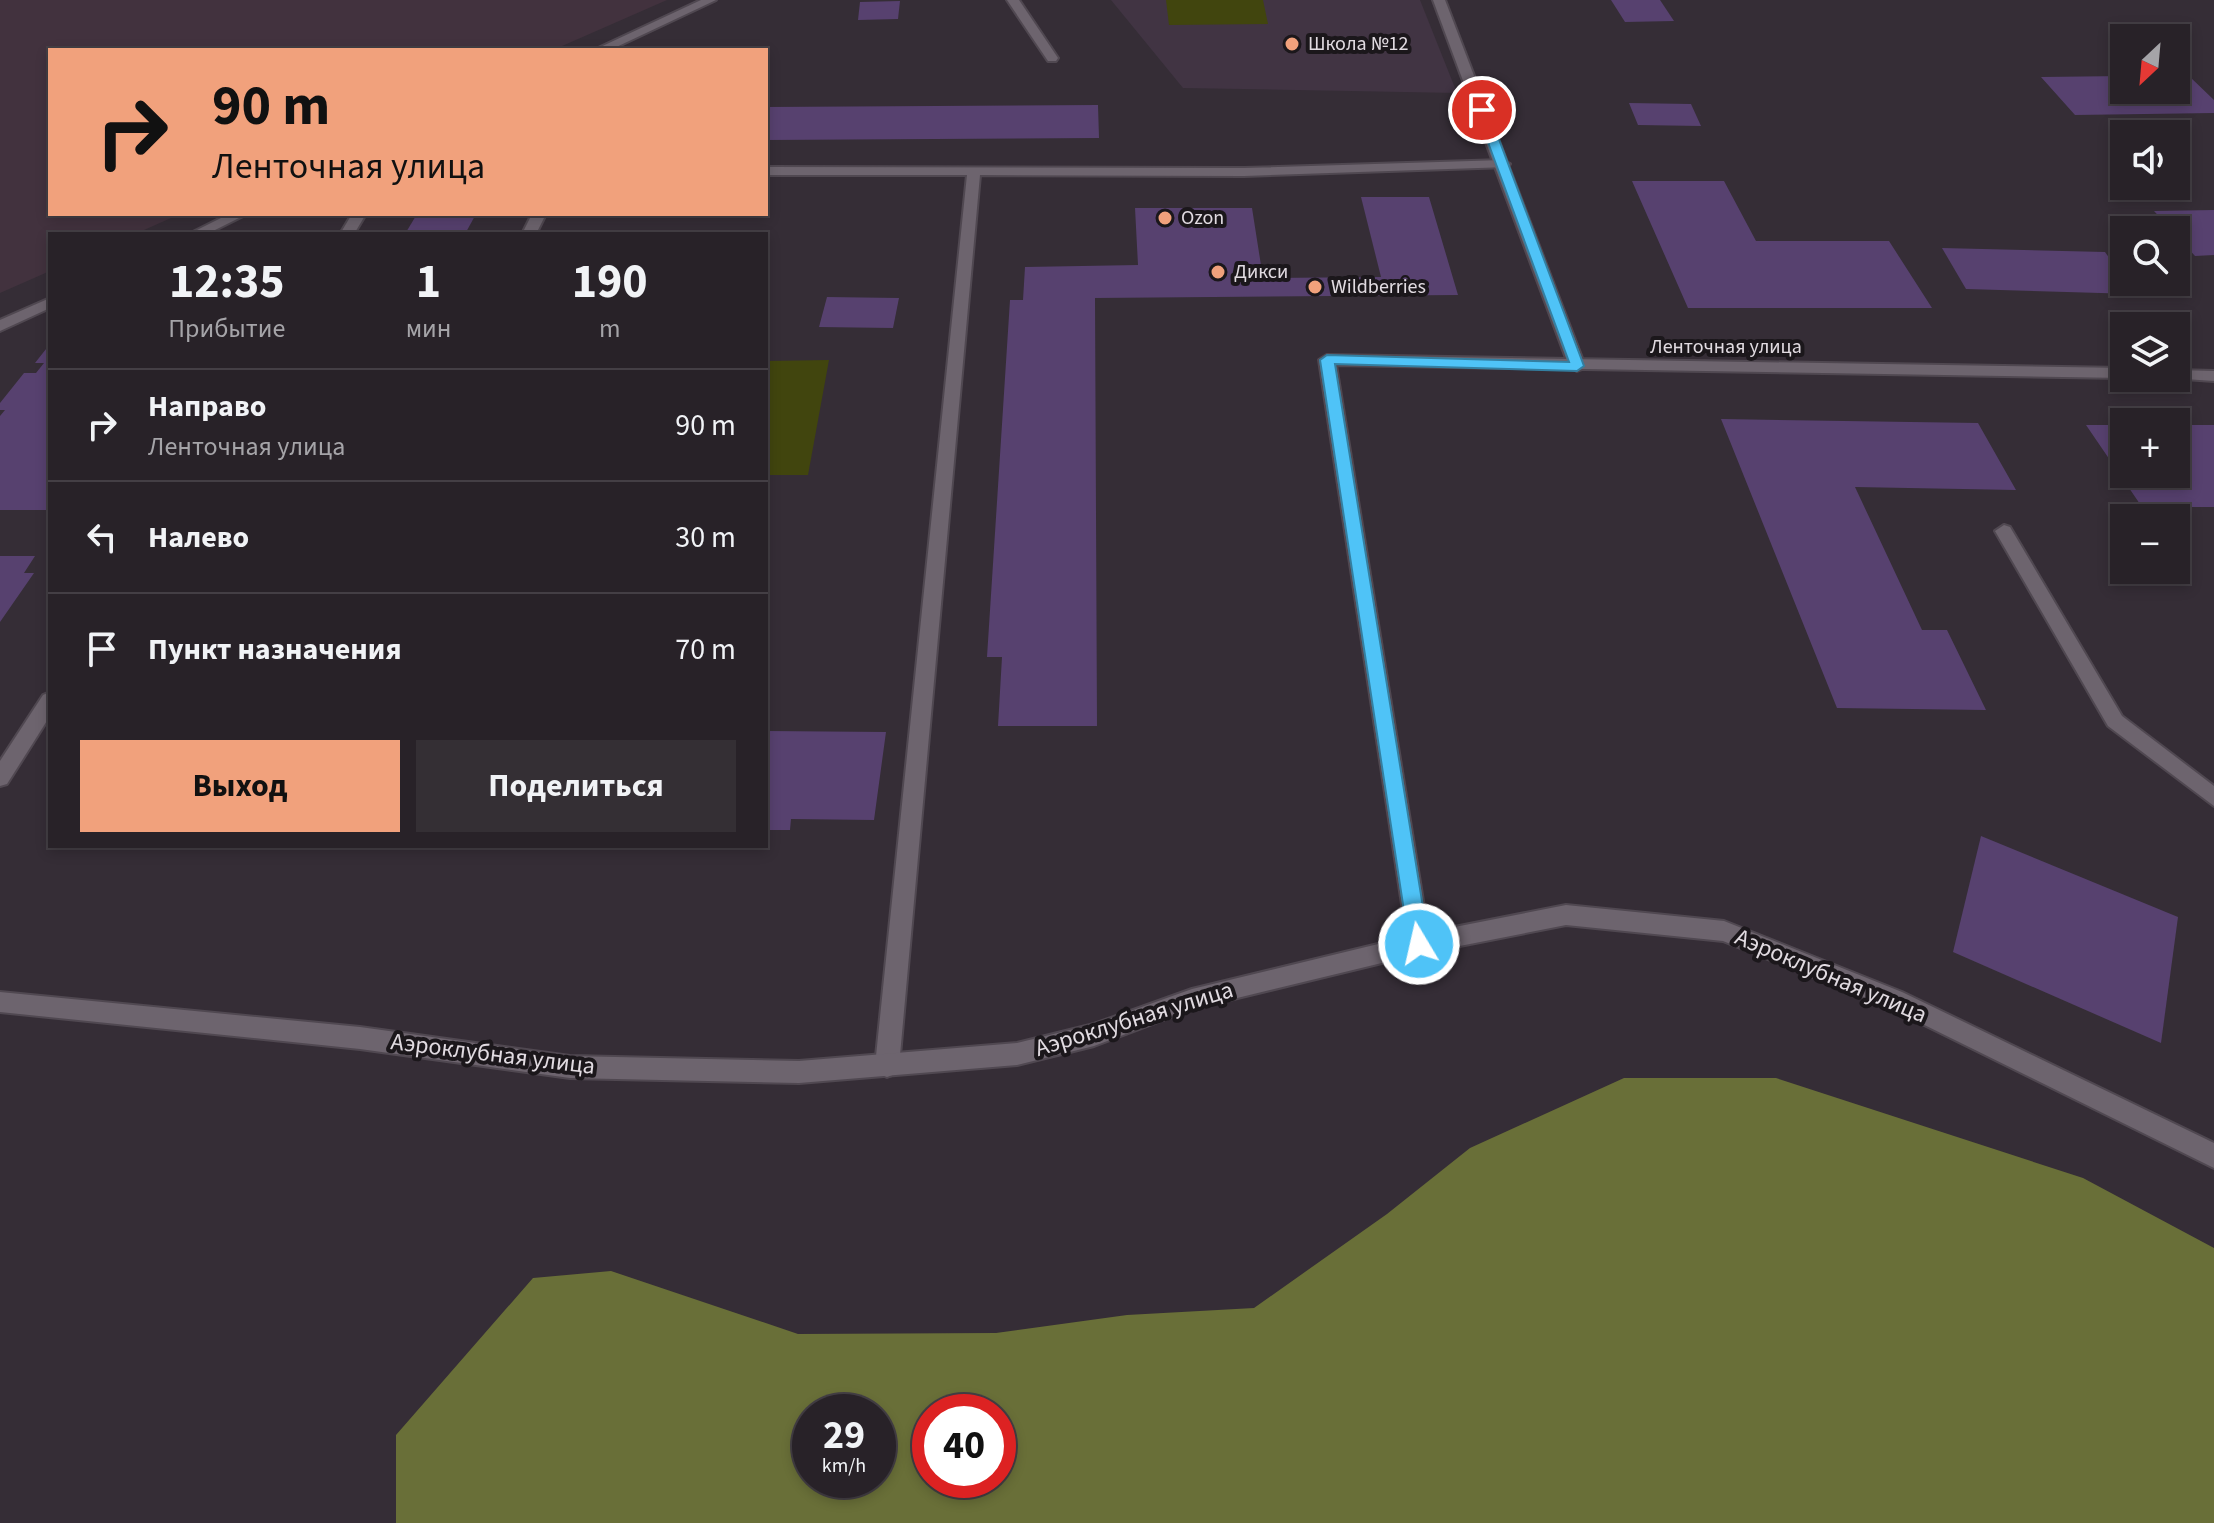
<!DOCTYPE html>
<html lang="ru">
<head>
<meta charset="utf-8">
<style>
  :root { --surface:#282228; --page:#342f34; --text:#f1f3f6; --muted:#a5a4a8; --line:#443f45; --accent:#f1a17c }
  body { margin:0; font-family:"Source Sans 3",sans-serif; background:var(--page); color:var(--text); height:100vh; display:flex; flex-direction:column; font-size:30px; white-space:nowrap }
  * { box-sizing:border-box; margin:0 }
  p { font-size:26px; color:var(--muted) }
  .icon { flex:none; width:44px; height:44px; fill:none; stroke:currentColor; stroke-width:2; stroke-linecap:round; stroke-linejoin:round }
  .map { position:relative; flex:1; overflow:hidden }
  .drawer { position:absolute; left:48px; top:232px; width:720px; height:616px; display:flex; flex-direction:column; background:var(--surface); border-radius:0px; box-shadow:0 4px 12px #0003,0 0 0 2px var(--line) }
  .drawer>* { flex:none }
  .guide { position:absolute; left:48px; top:48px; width:720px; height:168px; border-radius:0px; box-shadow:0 4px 12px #0003,0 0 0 2px var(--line); background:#f1a17c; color:#111; overflow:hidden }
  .needle { width:52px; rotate:206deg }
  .tools { position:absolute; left:2110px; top:24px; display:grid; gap:16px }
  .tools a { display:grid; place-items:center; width:80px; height:80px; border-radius:0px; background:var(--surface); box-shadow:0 4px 12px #0003,0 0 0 2px var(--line); font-size:40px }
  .speed { position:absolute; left:792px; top:1394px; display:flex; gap:16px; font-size:40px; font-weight:700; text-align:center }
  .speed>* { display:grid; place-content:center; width:104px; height:104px; border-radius:50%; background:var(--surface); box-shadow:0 4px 12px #0003,0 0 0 2px var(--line); line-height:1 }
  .speed small { font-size:20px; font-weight:400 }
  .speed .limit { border:12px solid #d22; background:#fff; color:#111 }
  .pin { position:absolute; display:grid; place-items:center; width:68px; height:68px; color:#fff; margin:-34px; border:4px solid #fff; border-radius:50%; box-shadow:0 2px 8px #0007 }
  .me { position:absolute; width:88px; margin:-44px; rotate:351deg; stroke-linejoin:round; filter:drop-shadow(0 0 6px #0008) }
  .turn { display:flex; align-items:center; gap:28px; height:168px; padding:0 32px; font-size:36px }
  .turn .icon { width:104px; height:104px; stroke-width:2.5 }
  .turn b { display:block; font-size:56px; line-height:68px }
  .eta { display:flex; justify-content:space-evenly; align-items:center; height:136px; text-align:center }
  .eta b { font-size:48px; font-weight:700; line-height:56px }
  .button { display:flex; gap:16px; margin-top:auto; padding:16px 32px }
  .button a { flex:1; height:92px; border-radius:0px; background:var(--accent); color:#111; font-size:32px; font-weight:700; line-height:92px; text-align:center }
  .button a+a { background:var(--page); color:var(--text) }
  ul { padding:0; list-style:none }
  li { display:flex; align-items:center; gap:24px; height:112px; padding:0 32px; border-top:2px solid var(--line) }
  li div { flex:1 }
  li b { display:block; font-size:30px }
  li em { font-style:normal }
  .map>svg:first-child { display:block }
  .built { fill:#413443 }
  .industrial { fill:#42323e }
  .green { fill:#41450e }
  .forest { fill:#696f38; fill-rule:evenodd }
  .building { fill:#57416f }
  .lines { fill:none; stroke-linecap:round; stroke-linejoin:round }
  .lane-casing { stroke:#504851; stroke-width:4 }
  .street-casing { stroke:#504851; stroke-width:4 }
  .secondary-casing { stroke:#504851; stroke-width:4 }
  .lane { fill:#6d646e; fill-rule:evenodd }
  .street { fill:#6d646e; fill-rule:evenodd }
  .secondary { fill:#6d646e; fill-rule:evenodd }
  .route { fill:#4fc3f7; stroke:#337fa1; stroke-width:2 }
  .poi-dot { fill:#f1a17c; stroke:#1b171b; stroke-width:3 }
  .labels { text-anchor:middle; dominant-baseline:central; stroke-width:8; stroke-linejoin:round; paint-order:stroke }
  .far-poi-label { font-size:20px; fill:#e1dbe1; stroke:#1b171b; text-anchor:start }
  .far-street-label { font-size:20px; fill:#e1dbe1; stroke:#1b171b }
  .street-label { font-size:24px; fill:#e1dbe1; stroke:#1b171b }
</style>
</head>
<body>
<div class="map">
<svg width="2214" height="1523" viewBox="0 0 2214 1523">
  <rect width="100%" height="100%" fill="#352d36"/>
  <!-- built -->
  <path class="built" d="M1111,0H1420L1457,93L1183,88Z"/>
  <!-- industrial -->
  <path class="industrial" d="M0,0H667L553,50H50V214H180L135,234H50V271L0,293Z"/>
  <!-- green -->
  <g class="green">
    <path d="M1166,0H1263L1268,24L1169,25Z"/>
    <path d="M829,360L808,475H766V361Z"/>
  </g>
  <!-- forest -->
  <path class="forest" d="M1624,1078H1776L2083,1178L2214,1248V1523H396V1435L533,1278L611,1271L798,1334L996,1333L1127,1315L1254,1308L1387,1214L1470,1148ZM878,1412V1480H810V1412ZM930,1412H998V1480H930Z"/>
  <!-- building -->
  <g class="building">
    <path d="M1611,0H1660L1674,21L1625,22Z"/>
    <path d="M900,1L898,19L858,20L860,2Z"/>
    <path d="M2124,76V90H2176V76H2189L2214,100V113L2075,115L2041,77Z"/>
    <path d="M1629,103L1691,104L1701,126L1638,125Z"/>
    <path d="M1098,105L1099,138L766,140V107Z"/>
    <path d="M1632,181H1724L1756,241H1889L1932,308H1688Z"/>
    <path d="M1361,197H1429L1458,295L1095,298L1097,726H998L1002,657H987L1010,300H1023L1025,267L1138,265L1135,208H1252L1263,278L1381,277Z"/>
    <path d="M2214,210V255L2195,256L2176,235V230H2172L2154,211Z"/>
    <path d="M417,214H476L465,234H405Z"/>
    <path d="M1942,248L2105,252L2135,294L1966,289Z"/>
    <path d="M827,297L899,298L893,328L819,327Z"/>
    <path d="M50,344V510H0V416L5,410H0V403L24,373H36L44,363H35Z"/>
    <path d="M1721,419L1978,423L2016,490L1855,487L1922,630H1947L1986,710L1837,708Z"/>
    <path d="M2086,425H2124V474H2176V425H2214V507H2142Z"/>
    <path d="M0,556H35L24,573H34L0,622Z"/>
    <path d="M766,731L886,732L874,820L791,819L790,830H766Z"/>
    <path d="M1981,836L2178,917L2161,1043L1953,952Z"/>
  </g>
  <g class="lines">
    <!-- lane casing -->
    <g class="lane-casing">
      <g id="lane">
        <path d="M1007,0H1019L1058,58L1056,61H1048Z"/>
        <path d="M1503,160L1510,164L1508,167L1244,176L980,175L899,1066L895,1074L887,1077L879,1074L875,1066L967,175H766V167L1244,168Z"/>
        <path d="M352,214H366L354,234H340Z"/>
        <path d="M532,214H546L536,234H522Z"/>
        <path d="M2004,525L2010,527L2122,716L2214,786V806L2108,726L1995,531Z"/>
        <path d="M50,692V716L7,784L0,786V761L43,695Z"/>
      </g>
    </g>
    <!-- street casing -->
    <g class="street-casing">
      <g id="street">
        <path d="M701,0H716L610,50H594Z"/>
        <path d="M1433,0H1445L1585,366L1582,369L1577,371L1569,366Z"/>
        <path d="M229,214H247L207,234H189Z"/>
        <path d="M50,298V308L0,331V320Z"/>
        <path d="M1566,905L1724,921L1902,992L2214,1143V1168L1886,1006L1723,941L1566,925L1419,954L1411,951L1408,944L1411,937L1419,934Z"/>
      </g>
    </g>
    <!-- secondary casing -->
    <g class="secondary-casing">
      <g id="secondary">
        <path d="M1327,355L2124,368V378L1336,365L1430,944L1427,951L1419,954L1192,1009L1094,1046L1017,1065L799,1083L570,1078L360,1049L0,1012V992L360,1027L570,1056L799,1061L1017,1043L1094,1024L1192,989L1407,937L1319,360Z"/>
        <path d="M2176,370L2214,371V381L2170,378H2176Z"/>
      </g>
    </g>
    <!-- lane -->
    <use href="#lane" class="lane"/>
    <!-- street -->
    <use href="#street" class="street"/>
    <!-- secondary -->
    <use href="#secondary" class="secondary"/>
  </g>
  <!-- route -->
  <path class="route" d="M1478,107L1488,110L1584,366L1577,371L1335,364L1429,944L1426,951L1419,953L1411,951L1409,944L1320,360L1327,355L1569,362L1476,110Z"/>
  <!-- markers -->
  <g class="poi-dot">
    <circle cx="1292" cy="44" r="8"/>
    <circle cx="1165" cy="218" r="8"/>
    <circle cx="1218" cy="272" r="8"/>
    <circle cx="1315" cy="287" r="8"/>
  </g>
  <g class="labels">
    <!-- far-poi labels -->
    <g class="far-poi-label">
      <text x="1308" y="44">Школа №12</text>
      <text x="1181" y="218">Ozon</text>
      <text x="1234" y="272">Дикси</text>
      <text x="1331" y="287">Wildberries</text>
    </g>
    <!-- far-street labels -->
    <g class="far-street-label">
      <text x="1726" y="347">Ленточная улица</text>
    </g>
    <!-- street labels -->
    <g class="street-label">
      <text transform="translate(1831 976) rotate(23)">Аэроклубная улица</text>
      <text transform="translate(1134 1019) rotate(-17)">Аэроклубная улица</text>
      <text transform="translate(493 1054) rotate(7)">Аэроклубная улица</text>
    </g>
  </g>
</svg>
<div class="tools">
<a><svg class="needle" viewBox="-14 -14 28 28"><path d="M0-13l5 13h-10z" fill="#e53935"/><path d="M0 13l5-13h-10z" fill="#a5a4a8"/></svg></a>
<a><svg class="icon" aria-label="sound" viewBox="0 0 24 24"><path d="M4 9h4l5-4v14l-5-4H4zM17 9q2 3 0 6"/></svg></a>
<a><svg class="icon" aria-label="search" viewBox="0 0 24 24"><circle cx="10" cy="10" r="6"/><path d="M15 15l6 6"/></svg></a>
<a><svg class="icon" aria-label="layers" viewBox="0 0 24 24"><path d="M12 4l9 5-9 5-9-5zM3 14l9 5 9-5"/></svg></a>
<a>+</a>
<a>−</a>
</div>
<div class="speed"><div>29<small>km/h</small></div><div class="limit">40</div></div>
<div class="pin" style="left:1482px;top:110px;background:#d93025"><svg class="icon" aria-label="arrive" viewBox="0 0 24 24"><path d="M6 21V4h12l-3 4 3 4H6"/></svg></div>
<svg class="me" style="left:1419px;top:944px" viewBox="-20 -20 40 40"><circle r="17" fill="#4fc3f7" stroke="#fff" stroke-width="3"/><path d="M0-11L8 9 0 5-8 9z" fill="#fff"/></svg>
<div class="guide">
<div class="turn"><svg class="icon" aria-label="right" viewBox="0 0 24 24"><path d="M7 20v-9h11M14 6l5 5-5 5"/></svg><div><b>90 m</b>Ленточная улица</div></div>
</div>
<section class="drawer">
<div class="eta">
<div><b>12:35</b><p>Прибытие</p></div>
<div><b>1</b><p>мин</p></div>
<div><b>190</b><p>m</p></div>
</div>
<ul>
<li><svg class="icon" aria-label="right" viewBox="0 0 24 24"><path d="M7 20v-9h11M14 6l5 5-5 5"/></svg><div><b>Направо</b><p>Ленточная улица</p></div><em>90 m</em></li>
<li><svg class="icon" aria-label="left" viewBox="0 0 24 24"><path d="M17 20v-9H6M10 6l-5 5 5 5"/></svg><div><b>Налево</b></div><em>30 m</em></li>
<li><svg class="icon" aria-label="arrive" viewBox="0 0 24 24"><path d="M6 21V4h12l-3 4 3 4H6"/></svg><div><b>Пункт назначения</b></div><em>70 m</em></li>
</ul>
<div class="button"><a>Выход</a><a>Поделиться</a></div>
</section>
</div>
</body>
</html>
